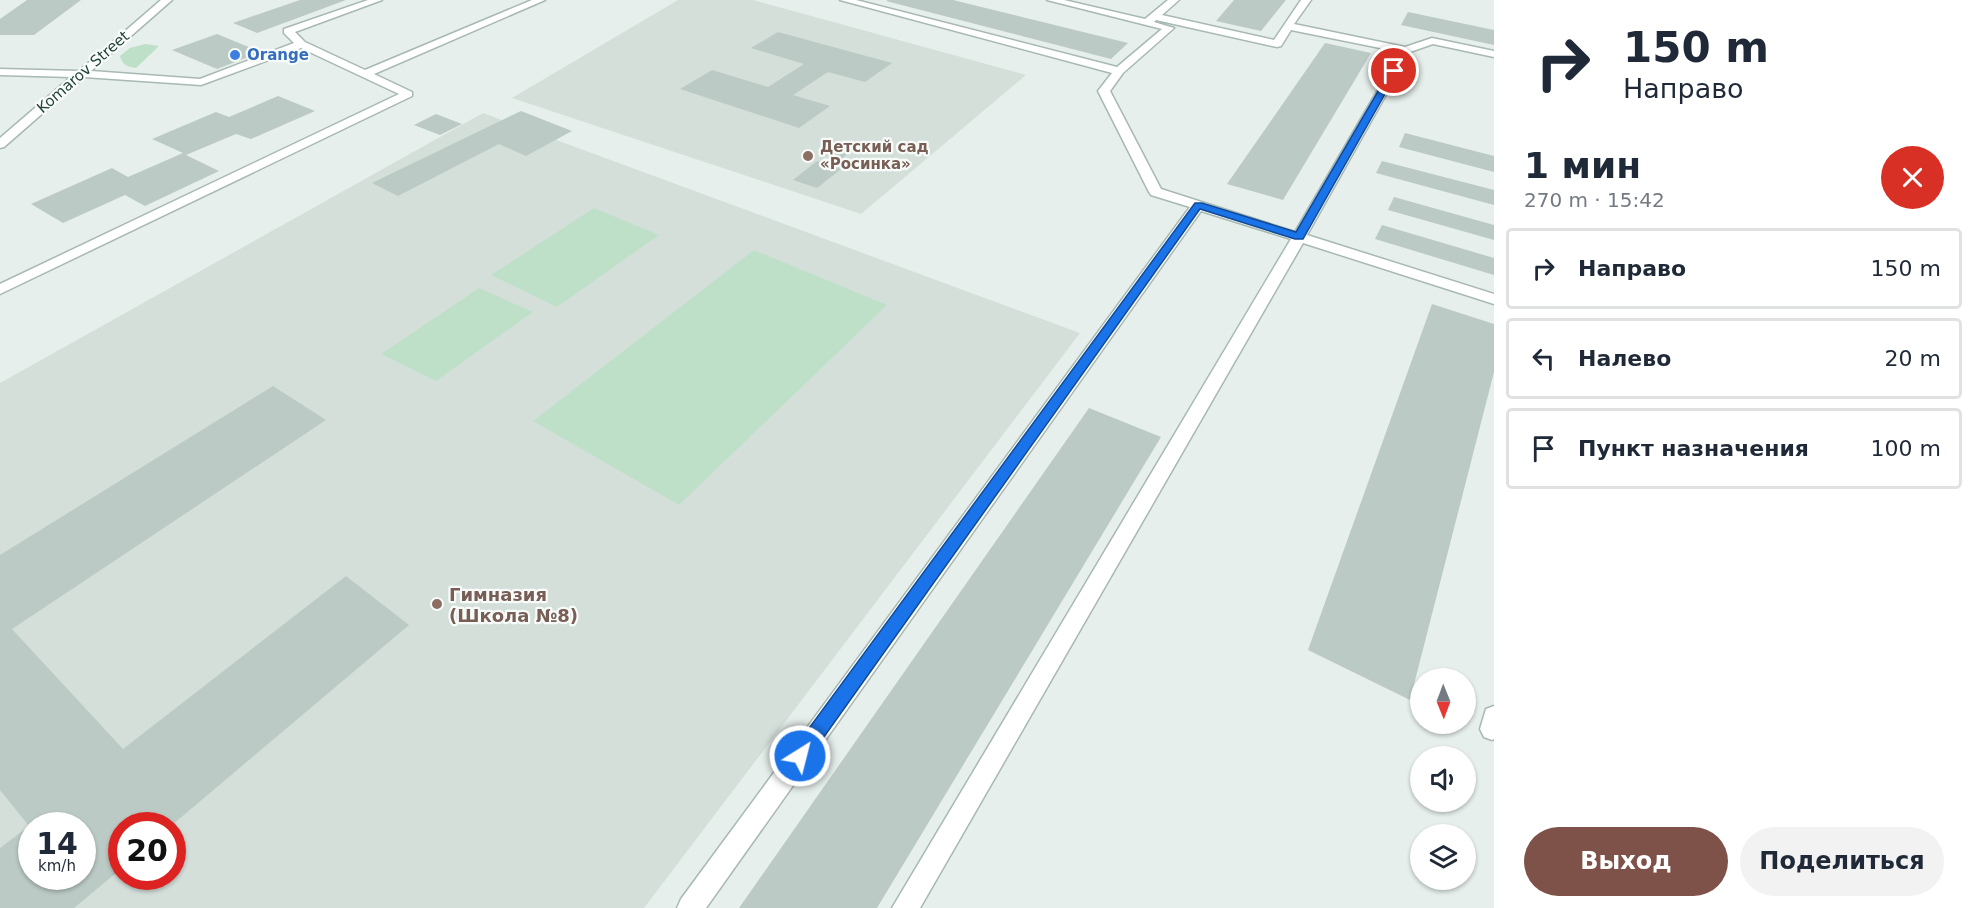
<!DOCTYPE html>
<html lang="ru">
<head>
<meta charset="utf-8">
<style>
  :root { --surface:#fff; --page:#f2f2f3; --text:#1f2937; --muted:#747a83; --line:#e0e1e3; --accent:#7f5249 }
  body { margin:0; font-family:"DejaVu Sans",sans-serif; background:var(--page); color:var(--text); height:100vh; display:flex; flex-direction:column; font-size:22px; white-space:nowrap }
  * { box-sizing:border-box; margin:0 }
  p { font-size:20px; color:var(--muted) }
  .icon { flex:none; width:33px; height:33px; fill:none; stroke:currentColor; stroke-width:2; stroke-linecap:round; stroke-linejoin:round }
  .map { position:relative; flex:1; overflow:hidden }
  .panel { display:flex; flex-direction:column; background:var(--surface); width:480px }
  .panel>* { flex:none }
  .banner { background:#fff; color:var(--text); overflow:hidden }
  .needle { width:39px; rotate:179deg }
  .buttons { position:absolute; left:1410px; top:668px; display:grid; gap:12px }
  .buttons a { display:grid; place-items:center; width:66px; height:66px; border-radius:50%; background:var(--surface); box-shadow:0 2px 4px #0004; font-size:30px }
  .speed { position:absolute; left:18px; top:812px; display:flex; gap:12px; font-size:30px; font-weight:700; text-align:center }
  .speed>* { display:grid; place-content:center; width:78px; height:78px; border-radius:50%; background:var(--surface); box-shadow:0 2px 4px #0004; line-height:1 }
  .speed small { font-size:15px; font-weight:400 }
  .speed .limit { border:9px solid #d22; background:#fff; color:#111 }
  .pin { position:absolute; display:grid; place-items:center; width:51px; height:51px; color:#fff; margin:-26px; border:3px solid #fff; border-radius:50%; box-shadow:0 2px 6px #0007 }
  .me { position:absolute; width:66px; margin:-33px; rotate:36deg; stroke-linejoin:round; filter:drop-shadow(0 0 4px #0008) }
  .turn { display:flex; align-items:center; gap:21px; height:126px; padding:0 30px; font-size:27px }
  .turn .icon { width:78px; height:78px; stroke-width:2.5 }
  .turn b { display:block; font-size:42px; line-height:51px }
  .round { display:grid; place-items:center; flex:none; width:63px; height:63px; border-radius:32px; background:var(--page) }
  .head { display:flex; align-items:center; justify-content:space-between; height:102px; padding:0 30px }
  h1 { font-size:36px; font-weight:700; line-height:45px }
  .button { display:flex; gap:12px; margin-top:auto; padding:12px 30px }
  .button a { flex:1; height:69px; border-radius:36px; background:var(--accent); color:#fff; font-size:24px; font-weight:700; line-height:69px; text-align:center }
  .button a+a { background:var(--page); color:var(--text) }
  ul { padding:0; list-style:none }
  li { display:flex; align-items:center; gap:18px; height:81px; margin:0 12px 9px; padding:0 18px; border:3px solid var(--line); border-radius:6px }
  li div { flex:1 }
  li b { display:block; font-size:22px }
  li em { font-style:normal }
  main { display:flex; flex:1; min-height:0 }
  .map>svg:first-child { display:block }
  .built { fill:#d4dfda; fill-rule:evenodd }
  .green { fill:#bfe0c8 }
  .building { fill:#bbcac4; fill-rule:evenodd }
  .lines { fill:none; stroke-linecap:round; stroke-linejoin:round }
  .minor-casing { stroke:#a8b8b2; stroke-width:3 }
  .minor { fill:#fff; fill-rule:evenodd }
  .route { fill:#1a73e8; stroke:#114b97; stroke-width:1.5 }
  .shop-dot { fill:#3f7fe0; stroke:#f7fbf9; stroke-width:2 }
  .education-dot { fill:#8d6e63; stroke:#f7fbf9; stroke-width:2 }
  .labels { text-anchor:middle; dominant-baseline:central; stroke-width:4.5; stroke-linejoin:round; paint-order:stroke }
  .far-shop-label { font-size:15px; font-weight:bold; fill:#366cbe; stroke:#f7fbf9; text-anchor:start }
  .far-street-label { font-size:15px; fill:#24423a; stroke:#f7fbf9 }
  .far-education-label { font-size:15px; font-weight:bold; fill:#785e54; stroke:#f7fbf9; text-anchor:start }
  .education-label { font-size:18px; font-weight:bold; fill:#785e54; stroke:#f7fbf9; text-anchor:start }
</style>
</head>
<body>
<main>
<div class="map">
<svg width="1494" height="908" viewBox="0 0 1494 908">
  <rect width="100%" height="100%" fill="#e6efeb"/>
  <!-- built -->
  <g class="built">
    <path d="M678,0H753L1026,75L861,214L512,98Z"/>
    <path d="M483,113L1080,333L644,908H0V383ZM32,825H82V876H32ZM122,825H172V876H122Z"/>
  </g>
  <!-- green -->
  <g class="green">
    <path d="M145,44L159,46L136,68C128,67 122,65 120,56L130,48Z"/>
    <path d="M594,208L659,235L557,307L491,275Z"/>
    <path d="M754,250L887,305L679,505L533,421Z"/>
    <path d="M479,288L533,312L436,381L381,354Z"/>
  </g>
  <!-- building -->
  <g class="building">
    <path d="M27,0H81L34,35H0V19Z"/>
    <path d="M300,0H346L257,33L233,23Z"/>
    <path d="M888,0H953L1128,43L1111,59L886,1Z"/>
    <path d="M1234,0H1286L1261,31L1216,21Z"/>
    <path d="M1408,12L1494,30V45L1401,25Z"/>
    <path d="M778,32L892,63L865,82L828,72L793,95L830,106L799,128L680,89L712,70L768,87L804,64L751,48Z"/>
    <path d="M217,34L261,52L217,69L172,50Z"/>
    <path d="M1325,43L1371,53L1283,200L1227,184Z"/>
    <path d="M278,96L315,111L251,139L236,134L186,155L219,171L145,206L125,195L63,223L31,204L112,168L128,177L183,153L152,139L216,112L229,117Z"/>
    <path d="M521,111L572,131L526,156L499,144L398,196L372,183Z"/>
    <path d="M436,114L462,124L440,135L414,125Z"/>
    <path d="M1405,133L1494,156V172L1399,147Z"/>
    <path d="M840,143L854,148L840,160L826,155Z"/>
    <path d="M817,161L841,169L817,188L793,180Z"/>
    <path d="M1382,161L1494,190V205L1376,173Z"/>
    <path d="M1394,197L1494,225V240L1388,210Z"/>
    <path d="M1382,225L1494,258V275L1375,239Z"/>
    <path d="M1432,304L1494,324V372L1410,700L1308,650Z"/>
    <path d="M273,386L326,420L12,629L123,749L346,576L409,625L172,825H122V868L74,908H0V848L29,826L0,790V555ZM32,825H82V876H32Z"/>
    <path d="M1089,408L1161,437L877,908H739Z"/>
  </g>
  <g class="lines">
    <!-- minor casing -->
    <g class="minor-casing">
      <g id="minor">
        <path d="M161,0H172L91,71L200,79L294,43L284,33V29L368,0H382L295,32L305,42L365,70L532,0H545L374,74L412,92V96L0,294V284L399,94L301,48L201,85L84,77L4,147L0,148V138L71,77L0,75V69L79,71Z"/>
        <path d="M840,0H856L1117,67L1162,29L1047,0H1064L1145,19L1168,0H1179L1162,15L1274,40L1301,0H1311L1294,24L1405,47L1432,38L1494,51V57L1433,44L1410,52L1307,235L1494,294V304L1303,243L920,908H892L1291,239L1201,211L706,908H677L681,899L1190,207L1151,195L1149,192L1098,91L1112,73ZM1156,20L1277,47L1281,46L1291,30L1400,52L1295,232L1161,189L1110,91L1123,73L1174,28L1154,22Z"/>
        <path d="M1494,706V739L1492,740L1484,737L1480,729L1486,709Z"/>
      </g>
    </g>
    <!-- minor -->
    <use href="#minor" class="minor"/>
  </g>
  <!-- route -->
  <path class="route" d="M1391,69L1398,71L1303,239H1295L1200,209L806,762L800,764L793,762L791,756L793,750L1195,203H1202L1296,232Z"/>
  <!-- markers -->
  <circle class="shop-dot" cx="235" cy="55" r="6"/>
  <g class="education-dot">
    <circle cx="808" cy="156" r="6"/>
    <circle cx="437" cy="604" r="6"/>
  </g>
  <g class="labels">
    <!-- far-shop labels -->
    <g class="far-shop-label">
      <text x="247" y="55">Orange</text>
    </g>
    <!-- far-street labels -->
    <g class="far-street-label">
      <text transform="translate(83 72) rotate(-41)">Komarov Street</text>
    </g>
    <!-- far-education labels -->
    <g class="far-education-label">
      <text x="820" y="147">Детский сад<tspan x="820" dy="17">«Росинка»</tspan></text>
    </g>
    <!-- education labels -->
    <g class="education-label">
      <text x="449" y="594">Гимназия<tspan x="449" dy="21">(Школа №8)</tspan></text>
    </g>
  </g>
</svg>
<div class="buttons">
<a><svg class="needle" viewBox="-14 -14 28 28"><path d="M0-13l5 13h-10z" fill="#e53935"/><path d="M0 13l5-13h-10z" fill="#747a83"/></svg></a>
<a><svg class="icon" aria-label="sound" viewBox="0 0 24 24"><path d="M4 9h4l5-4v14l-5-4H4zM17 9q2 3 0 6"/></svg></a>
<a><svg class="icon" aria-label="layers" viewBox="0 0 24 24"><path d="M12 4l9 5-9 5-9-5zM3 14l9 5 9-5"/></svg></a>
</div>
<div class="speed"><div>14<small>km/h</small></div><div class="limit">20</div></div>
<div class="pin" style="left:1394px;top:71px;background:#d93025"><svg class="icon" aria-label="arrive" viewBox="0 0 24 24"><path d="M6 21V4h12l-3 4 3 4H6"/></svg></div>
<svg class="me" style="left:800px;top:756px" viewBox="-20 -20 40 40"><circle r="17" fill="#1a73e8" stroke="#fff" stroke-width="3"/><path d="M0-11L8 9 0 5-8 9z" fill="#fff"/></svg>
</div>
<section class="panel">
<div class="banner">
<div class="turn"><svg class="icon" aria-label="right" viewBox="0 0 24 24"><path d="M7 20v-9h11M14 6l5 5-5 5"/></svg><div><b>150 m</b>Направо</div></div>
</div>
<div class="head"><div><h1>1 мин</h1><p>270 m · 15:42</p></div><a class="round" style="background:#d93025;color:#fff"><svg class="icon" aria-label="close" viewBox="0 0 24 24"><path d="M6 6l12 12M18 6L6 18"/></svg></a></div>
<ul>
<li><svg class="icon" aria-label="right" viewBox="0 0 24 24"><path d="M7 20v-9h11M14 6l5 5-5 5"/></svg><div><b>Направо</b></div><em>150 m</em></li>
<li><svg class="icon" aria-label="left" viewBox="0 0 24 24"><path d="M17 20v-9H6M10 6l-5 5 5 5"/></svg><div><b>Налево</b></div><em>20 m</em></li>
<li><svg class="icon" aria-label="arrive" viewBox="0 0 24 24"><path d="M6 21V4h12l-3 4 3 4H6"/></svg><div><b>Пункт назначения</b></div><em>100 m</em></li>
</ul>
<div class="button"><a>Выход</a><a>Поделиться</a></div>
</section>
</main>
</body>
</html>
